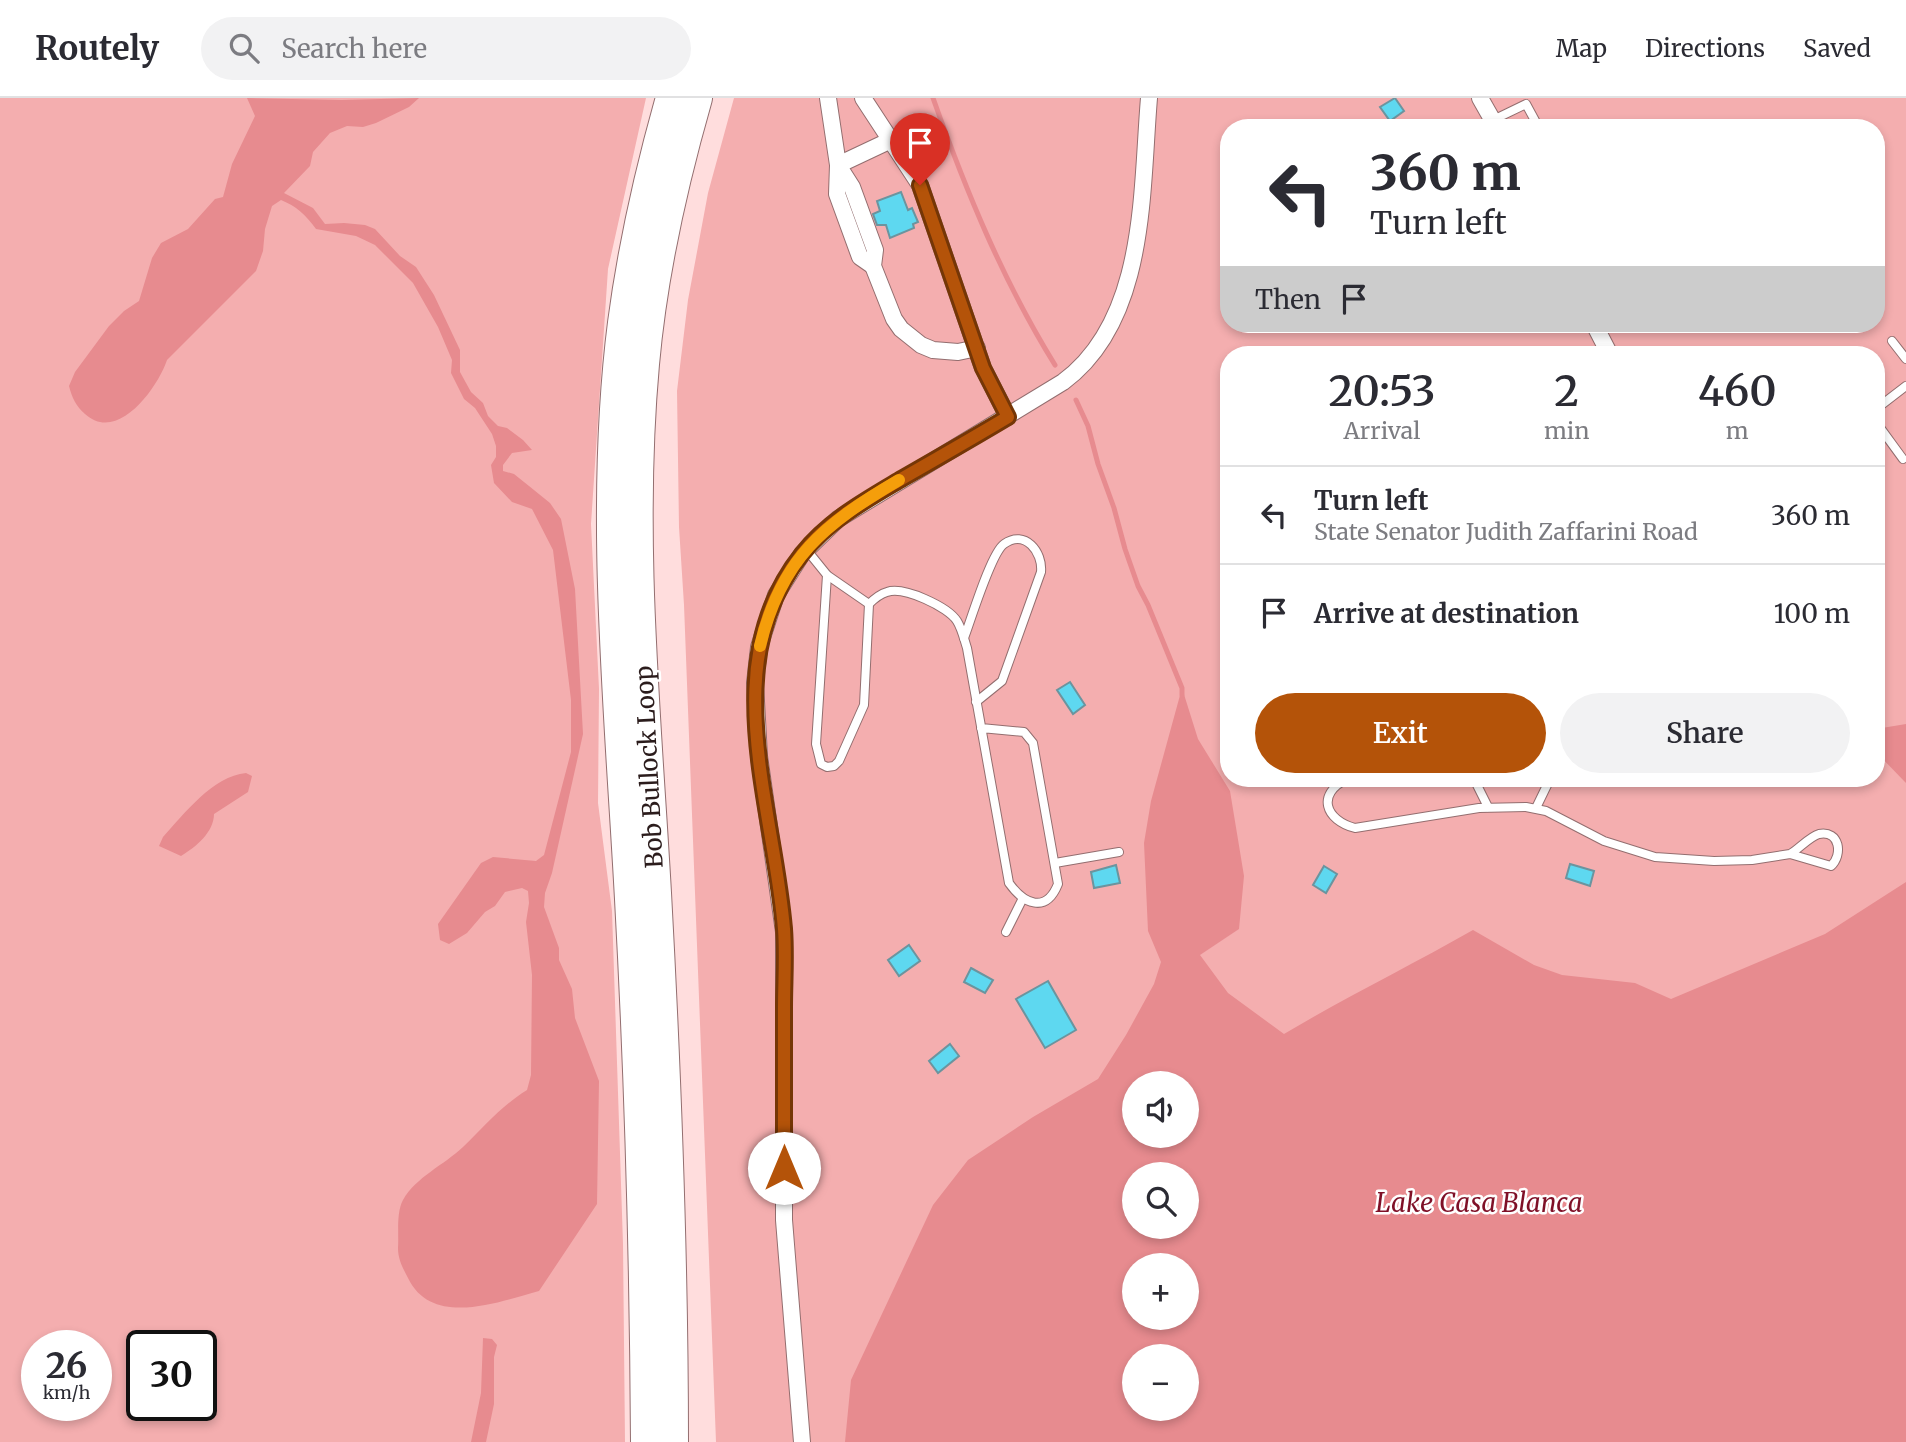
<!DOCTYPE html>
<html lang="en">
<head>
<meta charset="utf-8">
<style>
  :root { --surface:#fff; --page:#f2f2f3; --text:#2b2b33; --muted:#7c7c81; --line:#e1e1e2; --accent:#b45309 }
  body { margin:0; font-family:Merriweather,serif; background:var(--page); color:var(--text); height:100vh; display:flex; flex-direction:column; font-size:26px; white-space:nowrap }
  * { box-sizing:border-box; margin:0 }
  p { font-size:23px; color:var(--muted) }
  .icon { flex:none; width:38px; height:38px; fill:none; stroke:currentColor; stroke-width:2; stroke-linecap:round; stroke-linejoin:round }
  .map { position:relative; flex:1; overflow:hidden }
  .details { position:absolute; left:1220px; top:248px; width:665px; height:441px; display:flex; flex-direction:column; background:var(--surface); border-radius:28px; box-shadow:0 4px 10px #0003 }
  .details>* { flex:none }
  .hud { position:absolute; left:1220px; top:21px; width:665px; height:214px; border-radius:28px; box-shadow:0 4px 10px #0003; background:#fff; color:var(--text); overflow:hidden }
  .buttons { position:absolute; left:1122px; top:973px; display:grid; gap:14px }
  .buttons a { display:grid; place-items:center; width:77px; height:77px; border-radius:50%; background:var(--surface); box-shadow:0 4px 10px #0003; font-size:35px }
  .speed { position:absolute; left:21px; top:1232px; display:flex; gap:14px; font-size:35px; font-weight:700; text-align:center }
  .speed>* { display:grid; place-content:center; width:91px; height:91px; border-radius:50%; background:var(--surface); box-shadow:0 4px 10px #0003; line-height:1 }
  .speed small { font-size:18px; font-weight:400 }
  .speed .limit { border:4px solid #111; border-radius:10px; background:#fff; color:#111 }
  .pin { position:absolute; display:grid; place-items:center; width:60px; height:60px; color:#fff; margin:-72px -30px; border-radius:50% 50% 50% 0; rotate:-45deg; box-shadow:0 0 7px #0007 }
  .pin .icon { rotate:45deg }
  .me { position:absolute; width:77px; margin:-38px; rotate:0deg; stroke-linejoin:round; filter:drop-shadow(0 0 5px #0008) }
  .turn { display:flex; align-items:center; gap:24px; height:147px; padding:0 35px; font-size:32px }
  .turn .icon { width:91px; height:91px; stroke-width:2.5 }
  .turn b { display:block; font-size:49px; line-height:60px }
  .then { display:flex; align-items:center; height:66px; padding:0 35px; background:#0003; gap:14px; font-size:26px }
  .eta { display:flex; justify-content:space-evenly; align-items:center; height:119px; text-align:center }
  .eta b { font-size:42px; font-weight:600; line-height:49px }
  .button { display:flex; gap:14px; margin-top:auto; padding:14px 35px }
  .button a { flex:1; height:80px; border-radius:42px; background:var(--accent); color:#fff; font-size:28px; font-weight:600; line-height:80px; text-align:center }
  .button a+a { background:var(--page); color:var(--text) }
  ul { padding:0; list-style:none }
  li { display:flex; align-items:center; gap:21px; height:98px; padding:0 35px; border-top:2px solid var(--line) }
  li div { flex:1 }
  li b { display:block; font-size:26px }
  li em { font-style:normal }
  header { display:flex; align-items:center; gap:42px; box-sizing:border-box; height:98px; padding:0 35px; background:var(--surface); border-bottom:2px solid var(--line) }
  header strong { font-size:33px }
  nav { display:flex; gap:38px; margin-inline-start:auto; font-size:24px }
  .search { width:490px; height:63px; background:var(--page); display:flex; align-items:center; gap:18px; box-sizing:border-box; padding:0 24px; border-radius:38px; color:var(--muted); font-size:26px }
  .map>svg:first-child { display:block }
  .green { fill:#f4aeaf; fill-rule:evenodd }
  .water { fill:#e78b8f; fill-rule:evenodd }
  .lines { fill:none; stroke-linecap:round; stroke-linejoin:round }
  .stream { stroke:#e78b8f; stroke-width:5 }
  .building { fill:#5ed8f0; stroke:#6b949e; stroke-width:2 }
  .service-casing { stroke:#936e6f; stroke-width:10 }
  .minor-casing { stroke:#936e6f; stroke-width:18 }
  .motorway-casing { stroke:#936e6f; stroke-width:32 }
  .service { stroke:#fff; stroke-width:8 }
  .minor { stroke:#fff; stroke-width:16 }
  .motorway { stroke:#fff; stroke-width:30 }
  .route-casing { stroke:#753606; stroke-width:18 }
  .route { stroke:#b45309; stroke-width:12 }
  .slow { stroke:#f59e0b; stroke-width:12 }
  .labels { text-anchor:middle; dominant-baseline:central; stroke-width:5; stroke-linejoin:round; paint-order:stroke }
  .street-label { font-size:24px; fill:#2b1c1c; stroke:#fff }
  .water-label { font-size:26px; font-style:italic; fill:#7f1027; stroke:#fff }
</style>
</head>
<body>
<header>
<strong>Routely</strong>
<div class="search"><svg class="icon" aria-label="search" viewBox="0 0 24 24"><circle cx="10" cy="10" r="6"/><path d="M15 15l6 6"/></svg>Search here</div>
<nav><a>Map</a><a>Directions</a><a>Saved</a></nav>
</header>
<div class="map">
<svg width="1906" height="1344" viewBox="0 0 1906 1344">
  <rect width="100%" height="100%" fill="#fdd"/>
  <!-- green -->
  <g class="green">
    <path d="M0,0H646L608,171L591,426L599,591L598,705L612,813L623,1146L625,1344H0ZM37,1248H96V1307H37ZM142,1248H201V1307H142Z"/>
    <path d="M734,0H1906V1344H716L684,507L679,429L677,293L688,202L708,95ZM1228,30H1876V226H1228ZM1228,257H1876V681H1228ZM1134,985H1186V1038H1134ZM1134,1076H1186V1129H1134ZM1134,1167H1186V1220H1134ZM1134,1258H1186V1311H1134Z"/>
  </g>
  <!-- water -->
  <g class="water">
    <path d="M247,0L342,2L419,0L409,9L376,25L363,29L347,28L330,35L313,54L310,68L284,95L313,110L325,126L344,125L365,127L375,131L400,158L416,169L434,197L460,252V274L471,294L483,305L488,318L498,328L507,330L523,342L532,352L512,355L503,367V373L514,376L529,388L550,405L561,421L575,491L583,636L552,775L545,795L544,809L559,850V862L572,891L575,920L599,983L597,1106L539,1193C499,1204 432,1230 408,1180C403,1170 398,1162 398,1150C399,1136 396,1115 403,1102C416,1079 444,1067 463,1049C485,1028 500,1009 527,992L531,977L532,877L526,824L529,805L528,793L522,790L505,794L495,808L485,814L467,835L449,846L440,842L438,826L481,765L493,759L536,763L544,757L571,654V602L553,452L532,411L512,404L494,385L491,367L496,359V348L492,336L475,310L464,301L451,275L452,262L438,229L413,185L375,147L356,138L316,131C306,117 296,108 281,102L272,108L265,131L263,153L256,173L167,262C158,289 118,346 85,316C76,308 72,300 69,288L75,274L109,228L124,213L139,203L152,160L161,145L188,131L215,101L223,99L232,66L255,18Z"/>
    <path d="M1182,590L1198,641L1230,693L1244,778L1239,831L1200,857L1228,895L1284,936C1346,899 1410,868 1473,832L1534,867L1562,877L1635,885L1671,901L1825,836L1906,784V1344H845L851,1282L933,1107L968,1062L1033,1019L1098,981L1126,937L1154,886L1161,864L1148,833L1144,745L1151,703ZM1186,985V1038H1134V985ZM1186,1076V1129H1134V1076ZM1186,1167V1220H1134V1167ZM1134,1258H1186V1311H1134Z"/>
    <path d="M1906,626V685L1876,654V631Z"/>
    <path d="M246,675L252,678L248,694L214,716C214,734 196,749 181,758L159,748L163,739C184,716 213,678 246,675Z"/>
    <path d="M483,1240L492,1241L497,1247L494,1259V1306L486,1344H471L481,1295Z"/>
  </g>
  <g class="lines">
    <!-- stream -->
    <g class="stream">
      <path d="M933,0C966,93 1003,183 1055,267"/>
      <path d="M1076,302L1088,328L1098,366L1114,410L1125,451L1138,488L1148,507L1182,590V597"/>
    </g>
  </g>
  <!-- building -->
  <g class="building">
    <path d="M1395,0L1404,13L1390,23L1380,9Z"/>
    <path d="M901,94L908,112L912,110L918,124L913,126L914,130L890,140L886,127H877L873,116L880,113L877,103Z"/>
    <path d="M1070,584L1085,607L1073,616L1057,592Z"/>
    <path d="M1570,766L1594,773L1590,788L1566,780Z"/>
    <path d="M1116,767L1120,785L1094,790L1091,774Z"/>
    <path d="M1324,768L1337,776L1326,795L1313,787Z"/>
    <path d="M909,847L920,863L899,878L888,862Z"/>
    <path d="M971,870L993,882L985,895L964,884Z"/>
    <path d="M1048,883L1076,932L1045,950L1016,901Z"/>
    <path d="M950,946L959,958L938,975L929,963Z"/>
  </g>
  <g class="lines">
    <!-- service casing -->
    <g class="service-casing">
      <g id="service">
        <path d="M1493,22L1526,6L1539,30"/>
        <path d="M1892,243L1906,261"/>
        <path d="M1876,311L1906,288"/>
        <path d="M1876,324L1903,361"/>
        <path d="M806,451L827,477L816,646L821,666L827,669L834,668L839,663L864,607L869,506C874,501 880,496 887,494C904,488 948,509 957,523C962,531 964,541 967,550L1009,785C1024,806 1046,816 1058,786L1033,645L1024,634L981,630"/>
        <path d="M827,477L869,506"/>
        <path d="M964,540C971,522 991,455 1004,446C1025,431 1043,454 1041,474L1002,583L976,604"/>
        <path d="M1347,681C1316,696 1325,722 1355,730L1479,710L1526,709L1546,713L1604,743L1655,759L1714,763L1752,762L1790,756L1831,768C1843,757 1840,732 1819,736C1809,739 1799,751 1790,756"/>
        <path d="M1474,681L1488,709"/>
        <path d="M1536,710L1550,681"/>
        <path d="M1055,765L1119,754"/>
        <path d="M1006,834L1023,800"/>
      </g>
    </g>
    <!-- minor casing -->
    <g class="minor-casing">
      <g id="minor">
        <path d="M828,0L838,67L837,96L860,159L873,168"/>
        <path d="M863,0L920,87L983,270L1008,319"/>
        <path d="M1480,0L1497,30"/>
        <path d="M838,67L852,89L875,152L873,168L894,221L901,231L921,247L933,252L958,254L977,250"/>
        <path d="M838,67L891,42"/>
        <path d="M1594,226L1610,257"/>
        <path d="M802,1344L784,1122V834L759,658L755,585L759,549L776,497L802,456L838,421L1063,284C1147,222 1141,94 1149,0"/>
      </g>
    </g>
    <!-- motorway casing -->
    <g class="motorway-casing">
      <g id="motorway">
        <path d="M646,1344C645,1163 640,982 630,801C620,614 599,411 623,225C633,149 650,74 671,0"/>
        <path d="M673,1344C673,1160 666,978 656,795C646,619 628,441 644,266C652,176 672,87 697,0"/>
      </g>
    </g>
    <!-- service -->
    <use href="#service" class="service"/>
    <!-- minor -->
    <use href="#minor" class="minor"/>
    <!-- motorway -->
    <use href="#motorway" class="motorway"/>
  </g>
  <g class="lines">
    <!-- route casing -->
    <g class="route-casing">
      <path id="route" d="M784,1070C784,1017 784,964 784,910C784,884 786,857 784,831C774,708 715,565 802,456C829,422 866,402 903,380C938,360 973,340 1008,319L983,270L920,87"/>
    </g>
    <!-- route -->
    <use href="#route" class="route"/>
    <!-- slow -->
    <path class="slow" d="M760,548C781,460 824,426 899,382"/>
  </g>
  <g class="labels">
    <!-- street labels -->
    <g class="street-label">
      <text transform="translate(649 669) rotate(-93)">Bob Bullock Loop</text>
    </g>
    <!-- water labels -->
    <g class="water-label">
      <text x="1479" y="1104">Lake Casa Blanca</text>
    </g>
  </g>
</svg>
<div class="buttons">
<a><svg class="icon" aria-label="sound" viewBox="0 0 24 24"><path d="M4 9h4l5-4v14l-5-4H4zM17 9q2 3 0 6"/></svg></a>
<a><svg class="icon" aria-label="search" viewBox="0 0 24 24"><circle cx="10" cy="10" r="6"/><path d="M15 15l6 6"/></svg></a>
<a>+</a>
<a>−</a>
</div>
<div class="speed"><div>26<small>km/h</small></div><div class="limit">30</div></div>
<div class="pin" style="left:920px;top:87px;background:#d93025"><svg class="icon" aria-label="arrive" viewBox="0 0 24 24"><path d="M6 21V4h12l-3 4 3 4H6"/></svg></div>
<svg class="me" style="left:784px;top:1070px" viewBox="-20 -20 40 40"><circle r="19" fill="#fff"/><path d="M0-13L10 11 0 6-10 11z" fill="#b45309"/></svg>
<div class="hud">
<div class="turn"><svg class="icon" aria-label="left" viewBox="0 0 24 24"><path d="M17 20v-9H6M10 6l-5 5 5 5"/></svg><div><b>360 m</b>Turn left</div></div>
<div class="then">Then<svg class="icon" aria-label="arrive" viewBox="0 0 24 24"><path d="M6 21V4h12l-3 4 3 4H6"/></svg></div>
</div>
<section class="details">
<div class="eta">
<div><b>20:53</b><p>Arrival</p></div>
<div><b>2</b><p>min</p></div>
<div><b>460</b><p>m</p></div>
</div>
<ul>
<li><svg class="icon" aria-label="left" viewBox="0 0 24 24"><path d="M17 20v-9H6M10 6l-5 5 5 5"/></svg><div><b>Turn left</b><p>State Senator Judith Zaffarini Road</p></div><em>360 m</em></li>
<li><svg class="icon" aria-label="arrive" viewBox="0 0 24 24"><path d="M6 21V4h12l-3 4 3 4H6"/></svg><div><b>Arrive at destination</b></div><em>100 m</em></li>
</ul>
<div class="button"><a>Exit</a><a>Share</a></div>
</section>
</div>
</body>
</html>
